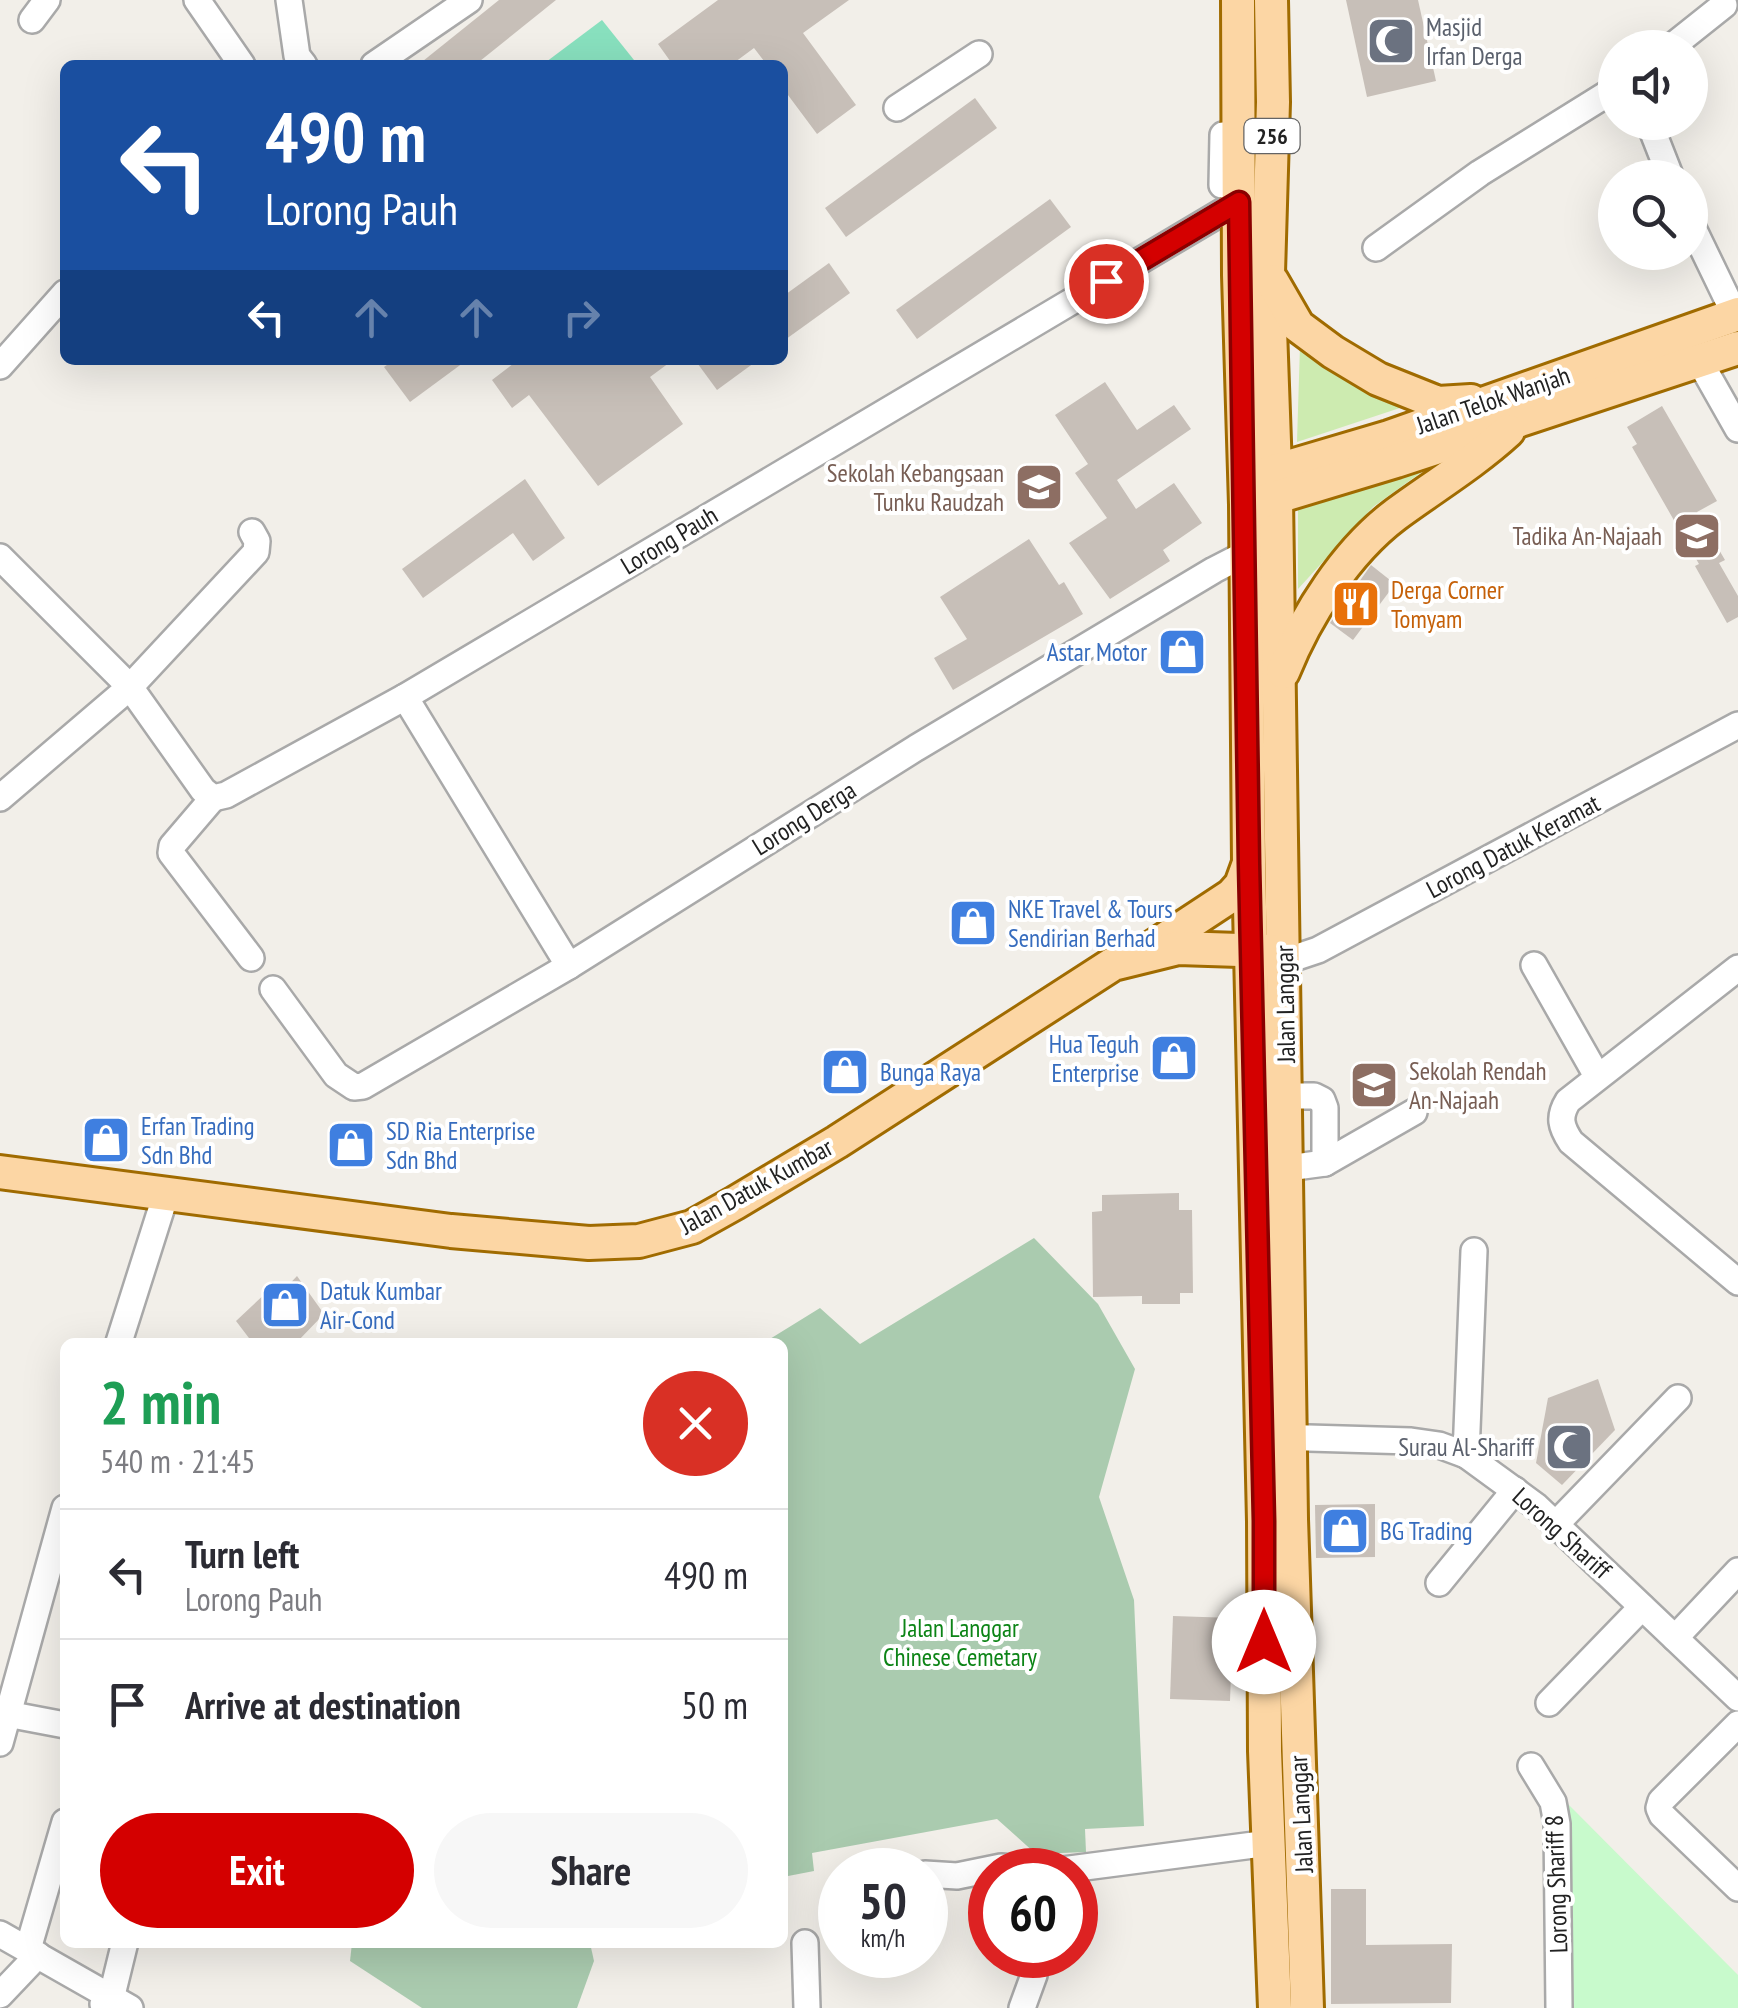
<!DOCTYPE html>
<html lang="en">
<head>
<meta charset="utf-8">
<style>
  :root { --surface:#fff; --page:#f7f7f7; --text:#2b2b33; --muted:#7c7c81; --line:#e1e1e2; --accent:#d40000 }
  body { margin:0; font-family:"PT Sans Narrow",sans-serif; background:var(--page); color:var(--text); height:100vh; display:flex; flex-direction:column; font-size:38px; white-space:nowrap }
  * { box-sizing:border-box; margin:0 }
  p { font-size:32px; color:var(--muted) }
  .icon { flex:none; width:55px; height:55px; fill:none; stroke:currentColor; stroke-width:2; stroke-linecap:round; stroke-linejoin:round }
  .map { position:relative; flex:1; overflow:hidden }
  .panel { position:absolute; left:60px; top:1338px; width:728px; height:610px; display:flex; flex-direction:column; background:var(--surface); border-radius:15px; box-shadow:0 10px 40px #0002 }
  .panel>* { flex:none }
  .banner { position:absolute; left:60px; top:60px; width:728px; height:305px; border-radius:15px; box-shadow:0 10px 40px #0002; background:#1a4fa0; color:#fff; overflow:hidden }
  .buttons { position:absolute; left:1598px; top:30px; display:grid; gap:20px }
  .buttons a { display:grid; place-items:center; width:110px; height:110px; border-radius:50%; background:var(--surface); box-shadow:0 10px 40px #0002; font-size:50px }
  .speed { position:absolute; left:818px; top:1848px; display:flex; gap:20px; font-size:50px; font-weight:700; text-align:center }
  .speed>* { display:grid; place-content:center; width:130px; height:130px; border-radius:50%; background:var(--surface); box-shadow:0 10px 40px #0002; line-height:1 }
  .speed small { font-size:25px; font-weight:400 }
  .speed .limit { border:15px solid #d22; background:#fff; color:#111 }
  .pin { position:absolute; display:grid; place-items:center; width:85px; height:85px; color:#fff; margin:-42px; border:5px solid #fff; border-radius:50%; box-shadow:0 2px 10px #0007 }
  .me { position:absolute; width:110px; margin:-55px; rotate:0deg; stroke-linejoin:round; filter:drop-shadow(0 0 8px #0008) }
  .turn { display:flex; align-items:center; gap:35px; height:210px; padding:0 40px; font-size:45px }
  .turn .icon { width:130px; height:130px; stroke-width:2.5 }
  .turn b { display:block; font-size:70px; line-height:85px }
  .lanes { display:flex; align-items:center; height:95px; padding:0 40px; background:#0003; justify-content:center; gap:50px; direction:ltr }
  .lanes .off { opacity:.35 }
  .round { display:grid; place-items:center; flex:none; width:105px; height:105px; border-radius:52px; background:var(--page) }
  .headline { display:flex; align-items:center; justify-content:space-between; height:170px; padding:0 40px }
  h1 { font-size:60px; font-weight:800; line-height:75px; color:#1e9e55 }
  .primary-button { display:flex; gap:20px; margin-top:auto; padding:20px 40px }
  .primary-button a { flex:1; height:115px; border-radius:60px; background:var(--accent); color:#fff; font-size:40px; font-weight:800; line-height:115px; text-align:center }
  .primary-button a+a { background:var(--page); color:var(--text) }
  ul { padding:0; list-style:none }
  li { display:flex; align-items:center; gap:30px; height:130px; padding:0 40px; border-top:2px solid var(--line) }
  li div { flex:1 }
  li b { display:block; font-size:38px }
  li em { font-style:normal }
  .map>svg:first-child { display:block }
  .grass { fill:#cdebb0 }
  .cemetery { fill:#aacbaf }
  .park { fill:#c8facc }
  .pitch { fill:#88e0be }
  .building { fill:#c7bfb8 }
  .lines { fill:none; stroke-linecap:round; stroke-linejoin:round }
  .minor-casing { stroke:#a9a9a9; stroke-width:30 }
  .major-casing { stroke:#a06b00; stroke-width:38 }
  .minor { stroke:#fff; stroke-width:25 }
  .major { stroke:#fcd6a4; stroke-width:32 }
  .route-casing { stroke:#8a0000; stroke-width:25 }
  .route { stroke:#d40000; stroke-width:18 }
  .labels { text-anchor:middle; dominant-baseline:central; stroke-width:8; stroke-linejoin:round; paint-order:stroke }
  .shield { fill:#fff; stroke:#646464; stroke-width:2.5 }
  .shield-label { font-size:22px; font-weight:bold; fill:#222 }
  .worship-label { font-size:25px; fill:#5b616d; stroke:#fff; text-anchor:start }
  .street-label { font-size:25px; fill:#222; stroke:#fff }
  .education-label { font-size:25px; fill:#785e54; stroke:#fff; text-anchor:end }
  .food-label { font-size:25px; fill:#c56008; stroke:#fff; text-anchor:start }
  .shop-label { font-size:25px; fill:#366cbe; stroke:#fff; text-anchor:start }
  .park-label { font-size:25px; fill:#0c8416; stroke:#fff }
</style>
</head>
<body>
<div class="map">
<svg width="1738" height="2008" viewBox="0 0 1738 2008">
  <rect width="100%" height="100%" fill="#f2efe9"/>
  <!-- grass -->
  <g class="grass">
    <path d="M1300,345L1412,404L1297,442Z"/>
    <path d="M1455,448L1373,507L1298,589V505Z"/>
  </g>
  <!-- cemetery -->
  <g class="cemetery">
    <path d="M1034,1238L1098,1304L1135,1369L1099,1497L1134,1600L1144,1826L1085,1829L1086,1852L1036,1854L997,1819L812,1853L814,1871L783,1877L782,1342H765L820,1308L860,1344Z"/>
    <path d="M352,1943H590L594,1961L577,2008H422L350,1961Z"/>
  </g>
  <!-- park -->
  <path class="park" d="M1564,1800L1738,1975V2008H1566Z"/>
  <!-- pitch -->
  <path class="pitch" d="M602,20L638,65H542Z"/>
  <!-- building -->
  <g class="building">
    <path d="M499,0H556L475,65H418Z"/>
    <path d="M718,0H849L803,33L856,105L817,134L782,87V65H767L754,48L731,65H673L658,44Z"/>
    <path d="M1346,0H1418L1436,81L1367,97Z"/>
    <path d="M975,98L997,128L846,237L825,208Z"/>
    <path d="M1050,199L1071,227L917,339L896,310Z"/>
    <path d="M829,263L850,293L782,342V297Z"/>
    <path d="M394,360H467L410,402L384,367Z"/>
    <path d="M518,360H673L650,377L683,424L598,486L529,395L512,408L492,380Z"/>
    <path d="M695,360H758L717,390Z"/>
    <path d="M1105,382L1137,430L1174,405L1191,429L1117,480L1136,509L1174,483L1202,523L1163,550L1170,561L1110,599L1069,543L1107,518L1075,473L1088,464L1055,415Z"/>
    <path d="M1662,406L1717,501L1697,512L1725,560L1719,563L1738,596V617L1727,623L1695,566L1699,564L1632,447L1637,444L1627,427Z"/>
    <path d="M525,479L565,538L533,561L513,533L423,598L402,569Z"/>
    <path d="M1029,539L1059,585L1064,582L1083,614L953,690L934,658L967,639L940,597Z"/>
    <path d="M1371,565L1395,584L1353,640L1330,623Z"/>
    <path d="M1179,1193V1210H1192L1193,1293H1180V1304H1142V1296L1093,1297L1092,1212L1102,1211V1195Z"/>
    <path d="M297,1276L324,1314L297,1342H252L236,1321L269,1290L278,1296Z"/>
    <path d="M1598,1379L1615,1430L1562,1485L1536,1463L1548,1398Z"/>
    <path d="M1375,1504V1557L1316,1558L1315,1505Z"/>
    <path d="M1173,1616L1233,1618L1230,1701L1170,1699Z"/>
    <path d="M1331,1889H1366V1945L1452,1944L1451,2003L1331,2004Z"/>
  </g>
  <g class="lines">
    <!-- minor casing -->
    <g class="minor-casing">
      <g id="minor">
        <path d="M197,0L242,65"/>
        <path d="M289,0L297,56L304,65"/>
        <path d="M32,20L47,0"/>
        <path d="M1670,48L1724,5"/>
        <path d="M374,65L469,0"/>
        <path d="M897,108L979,54"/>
        <path d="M1649,122L1671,178"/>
        <path d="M1222,185L1223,135"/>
        <path d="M1690,222L1735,315"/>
        <path d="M1376,248L1480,173L1615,89"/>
        <path d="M1700,362L1738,429"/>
        <path d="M0,366L65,293"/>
        <path d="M0,557L130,687L203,790L213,798L226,795L405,697L1239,202"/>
        <path d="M405,697L569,966"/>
        <path d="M0,798L130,687L256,552L257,541L252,532"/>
        <path d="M213,798L172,846L171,853L251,958"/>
        <path d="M1285,961L1318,950L1738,725"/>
        <path d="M1534,965L1597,1076"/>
        <path d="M1738,968L1568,1101C1558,1117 1561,1127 1571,1142L1738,1282"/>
        <path d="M273,989L336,1075L354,1087L363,1086L569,966L916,748L1214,570L1247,553"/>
        <path d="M1287,1096H1314L1322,1100L1325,1108V1163"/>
        <path d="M1288,1168L1325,1163L1414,1112"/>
        <path d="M119,1342L166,1194"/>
        <path d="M1274,1437L1411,1441L1439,1445L1466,1455L1536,1506L1738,1698"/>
        <path d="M1466,1455L1474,1251"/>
        <path d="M1556,1524L1678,1398"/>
        <path d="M1439,1583L1515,1490"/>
        <path d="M1675,1638L1738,1571"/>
        <path d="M1549,1703L1642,1607"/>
        <path d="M7,1714L65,1725"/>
        <path d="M1738,1724L1661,1801L1659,1808L1662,1815L1738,1888"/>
        <path d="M0,1743L65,1508"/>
        <path d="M1531,1766L1553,1802L1557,1824L1559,2008"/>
        <path d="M1062,1870L1269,1843"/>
        <path d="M925,1874L957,1876L1001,1867L1044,1870"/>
        <path d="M0,1934L130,2008"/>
        <path d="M805,1943L807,2008"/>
        <path d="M28,1949L65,1822"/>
        <path d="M0,1995L38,1955"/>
        <path d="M103,2004L112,1995L125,1942"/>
        <path d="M1022,2008L1034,1975"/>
      </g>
    </g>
    <!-- major casing -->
    <g class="major-casing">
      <g id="major">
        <path d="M1238,0L1239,275L1246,505L1249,863L1264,1521L1265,1751L1275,2008"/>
        <path d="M1271,0L1273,102L1268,273L1276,498L1291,1519L1307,2008"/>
        <path d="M1272,281L1298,326L1333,352L1378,379L1438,403L1471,401"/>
        <path d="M1254,477L1389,437L1738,314"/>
        <path d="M1257,503L1396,461L1738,348"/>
        <path d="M1283,672C1306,615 1346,552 1395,515C1433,487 1473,463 1508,431"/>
        <path d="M1150,949L1232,895L1241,885L1249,863"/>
        <path d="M0,1172L451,1231L589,1243L639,1241L692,1227L735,1203L837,1142L1113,964L1178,948L1270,951"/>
      </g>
    </g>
    <!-- minor -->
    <use href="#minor" class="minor"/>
    <!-- major -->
    <use href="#major" class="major"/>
  </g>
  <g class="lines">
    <!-- route casing -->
    <g class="route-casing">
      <path id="route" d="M1106,281L1239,202L1249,864L1264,1521V1642"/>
    </g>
    <!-- route -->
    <use href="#route" class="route"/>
  </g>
  <!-- icons -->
  <defs>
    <g id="mosque-square" transform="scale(2.5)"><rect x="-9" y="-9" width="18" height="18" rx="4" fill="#6b7280" stroke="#fff"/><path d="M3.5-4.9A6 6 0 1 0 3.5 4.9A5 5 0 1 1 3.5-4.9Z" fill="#fff"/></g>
    <g id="school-square" transform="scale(2.5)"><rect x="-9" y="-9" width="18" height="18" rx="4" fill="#8d6e63" stroke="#fff"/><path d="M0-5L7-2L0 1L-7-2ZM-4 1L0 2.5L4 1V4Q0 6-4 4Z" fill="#fff"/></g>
    <g id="restaurant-square" transform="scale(2.5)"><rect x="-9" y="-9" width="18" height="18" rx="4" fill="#e8710a" stroke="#fff"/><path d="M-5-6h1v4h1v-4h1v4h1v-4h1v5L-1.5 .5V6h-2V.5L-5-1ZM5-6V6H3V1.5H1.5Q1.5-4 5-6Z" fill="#fff"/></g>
    <g id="shop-square" transform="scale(2.5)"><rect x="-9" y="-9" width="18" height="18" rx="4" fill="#3f7fe0" stroke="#fff"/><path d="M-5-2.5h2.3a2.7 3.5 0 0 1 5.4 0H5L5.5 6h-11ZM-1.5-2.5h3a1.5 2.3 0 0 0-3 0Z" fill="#fff"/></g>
  </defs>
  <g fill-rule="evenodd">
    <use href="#mosque-square" x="1391" y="41"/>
    <use href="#school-square" x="1039" y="487"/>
    <use href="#school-square" x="1697" y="536"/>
    <use href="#restaurant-square" x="1356" y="604"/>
    <use href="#shop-square" x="1182" y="652"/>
    <use href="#shop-square" x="973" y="923"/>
    <use href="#shop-square" x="1174" y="1058"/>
    <use href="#shop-square" x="845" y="1072"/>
    <use href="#school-square" x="1374" y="1085"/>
    <use href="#shop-square" x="106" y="1140"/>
    <use href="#shop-square" x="351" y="1145"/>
    <use href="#shop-square" x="285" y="1305"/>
    <use href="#mosque-square" x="1569" y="1447"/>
    <use href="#shop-square" x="1345" y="1531"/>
  </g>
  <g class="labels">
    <!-- shield labels -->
    <rect class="shield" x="1244.5" y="119" width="55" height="34" rx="8"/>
    <g class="shield-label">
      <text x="1272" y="136">256</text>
    </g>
    <!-- worship labels -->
    <g class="worship-label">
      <text x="1426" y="27">Masjid<tspan x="1426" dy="29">Irfan Derga</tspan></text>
      <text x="1534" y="1447" text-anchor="end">Surau Al-Shariff</text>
    </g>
    <!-- street labels -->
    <g class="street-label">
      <text transform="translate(1493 400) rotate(-19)">Jalan Telok Wanjah</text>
      <text transform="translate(669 540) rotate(-31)">Lorong Pauh</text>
      <text transform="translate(804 818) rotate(-32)">Lorong Derga</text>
      <text transform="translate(1513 846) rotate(-28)">Lorong Datuk Keramat</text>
      <text transform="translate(1285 1004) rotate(-91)">Jalan Langgar</text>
      <text transform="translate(756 1186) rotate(-29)">Jalan Datuk Kumbar</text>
      <text transform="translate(1562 1533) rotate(42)">Lorong Shariff</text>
      <text transform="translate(1301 1814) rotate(-93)">Jalan Langgar</text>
      <text transform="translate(1556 1884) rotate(-92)">Lorong Shariff 8</text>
    </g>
    <!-- education labels -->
    <g class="education-label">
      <text x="1004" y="473">Sekolah Kebangsaan<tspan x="1004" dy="29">Tunku Raudzah</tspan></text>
      <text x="1662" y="536">Tadika An-Najaah</text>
      <text x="1409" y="1071" text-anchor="start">Sekolah Rendah<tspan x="1409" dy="29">An-Najaah</tspan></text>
    </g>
    <!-- food labels -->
    <g class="food-label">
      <text x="1391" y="590">Derga Corner<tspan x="1391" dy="29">Tomyam</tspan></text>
    </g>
    <!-- shop labels -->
    <g class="shop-label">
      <text x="1147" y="652" text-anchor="end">Astar Motor</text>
      <text x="1008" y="909">NKE Travel &amp; Tours<tspan x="1008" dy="29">Sendirian Berhad</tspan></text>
      <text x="1139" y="1044" text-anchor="end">Hua Teguh<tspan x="1139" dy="29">Enterprise</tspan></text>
      <text x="880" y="1072">Bunga Raya</text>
      <text x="141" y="1126">Erfan Trading<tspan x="141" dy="29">Sdn Bhd</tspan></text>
      <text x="386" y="1131">SD Ria Enterprise<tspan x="386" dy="29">Sdn Bhd</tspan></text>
      <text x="320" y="1291">Datuk Kumbar<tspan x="320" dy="29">Air-Cond</tspan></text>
      <text x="1380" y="1531">BG Trading</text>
    </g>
    <!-- park labels -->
    <g class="park-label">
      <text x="960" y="1628">Jalan Langgar<tspan x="960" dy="29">Chinese Cemetary</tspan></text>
    </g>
  </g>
</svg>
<div class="buttons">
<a><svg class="icon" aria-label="sound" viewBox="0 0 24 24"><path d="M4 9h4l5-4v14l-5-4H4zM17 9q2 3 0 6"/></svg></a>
<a><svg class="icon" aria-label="search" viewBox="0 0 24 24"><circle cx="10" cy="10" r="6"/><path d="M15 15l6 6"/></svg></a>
</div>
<div class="speed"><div>50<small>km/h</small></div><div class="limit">60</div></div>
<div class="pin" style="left:1106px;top:281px;background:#d93025"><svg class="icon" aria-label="arrive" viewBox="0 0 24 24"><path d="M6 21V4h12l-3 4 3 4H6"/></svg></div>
<svg class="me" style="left:1264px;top:1642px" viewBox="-20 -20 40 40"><circle r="19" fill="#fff"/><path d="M0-13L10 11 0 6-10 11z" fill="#d40000"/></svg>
<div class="banner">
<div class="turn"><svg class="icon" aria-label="left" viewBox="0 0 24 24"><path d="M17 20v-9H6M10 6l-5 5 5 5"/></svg><div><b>490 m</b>Lorong Pauh</div></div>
<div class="lanes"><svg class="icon" aria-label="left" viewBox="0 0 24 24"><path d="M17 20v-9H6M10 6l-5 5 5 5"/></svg><svg class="icon off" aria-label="ahead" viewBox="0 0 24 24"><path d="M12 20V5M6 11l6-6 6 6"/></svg><svg class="icon off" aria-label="ahead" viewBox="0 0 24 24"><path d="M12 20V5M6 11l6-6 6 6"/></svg><svg class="icon off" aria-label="right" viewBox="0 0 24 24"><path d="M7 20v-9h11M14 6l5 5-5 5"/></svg></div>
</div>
<section class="panel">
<div class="headline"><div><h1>2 min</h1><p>540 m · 21:45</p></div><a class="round" style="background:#d93025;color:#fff"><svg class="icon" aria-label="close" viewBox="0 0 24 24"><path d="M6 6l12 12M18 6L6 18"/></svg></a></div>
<ul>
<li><svg class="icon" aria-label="left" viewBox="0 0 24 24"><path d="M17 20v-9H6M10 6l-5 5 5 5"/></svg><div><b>Turn left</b><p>Lorong Pauh</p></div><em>490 m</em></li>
<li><svg class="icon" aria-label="arrive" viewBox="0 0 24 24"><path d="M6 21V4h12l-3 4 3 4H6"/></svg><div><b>Arrive at destination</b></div><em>50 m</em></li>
</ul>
<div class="primary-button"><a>Exit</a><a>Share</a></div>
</section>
</div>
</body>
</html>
